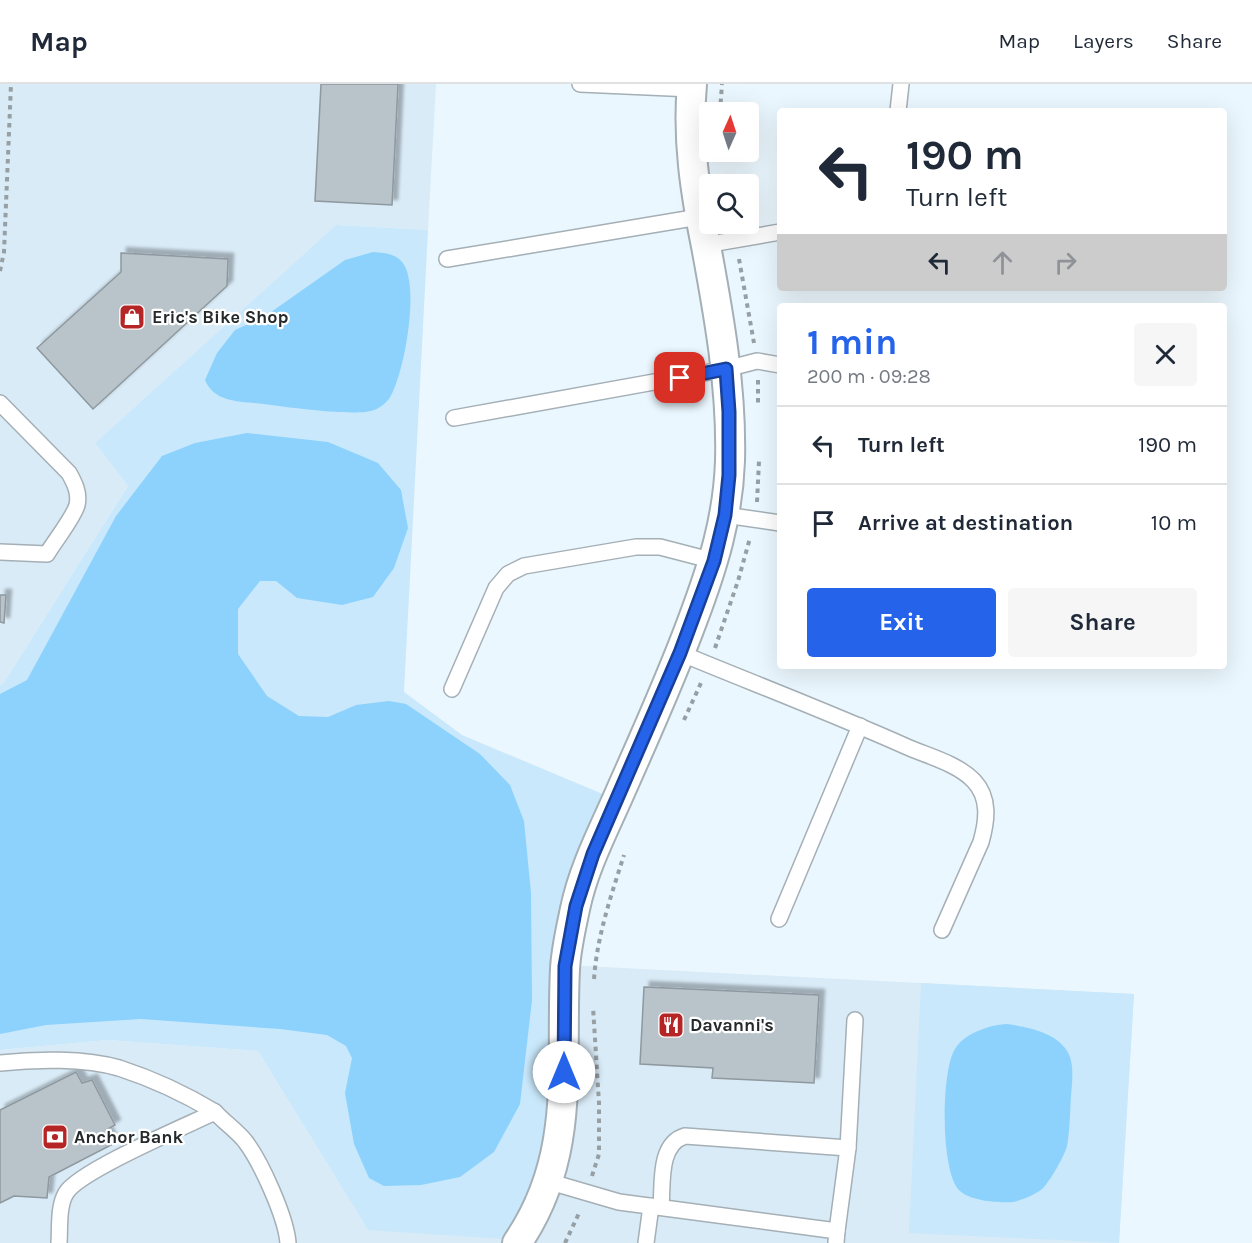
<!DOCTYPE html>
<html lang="en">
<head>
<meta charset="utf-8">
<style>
  :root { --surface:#fff; --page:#f6f6f7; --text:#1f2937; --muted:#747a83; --line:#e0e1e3; --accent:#2563eb }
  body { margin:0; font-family:Karla,sans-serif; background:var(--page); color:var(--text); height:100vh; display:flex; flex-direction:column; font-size:22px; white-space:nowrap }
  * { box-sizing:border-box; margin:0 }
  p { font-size:20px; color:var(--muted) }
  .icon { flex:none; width:33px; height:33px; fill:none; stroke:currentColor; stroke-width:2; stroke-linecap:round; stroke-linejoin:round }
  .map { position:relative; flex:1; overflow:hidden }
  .panel { position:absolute; left:777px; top:219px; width:450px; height:366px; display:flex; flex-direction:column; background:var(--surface); border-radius:6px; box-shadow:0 6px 24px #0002 }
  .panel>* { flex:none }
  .top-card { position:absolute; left:777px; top:24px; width:450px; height:183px; border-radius:6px; box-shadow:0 6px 24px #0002; background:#fff; color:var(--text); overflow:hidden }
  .needle { width:39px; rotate:3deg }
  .controls { position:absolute; left:699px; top:18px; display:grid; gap:12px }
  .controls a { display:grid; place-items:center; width:60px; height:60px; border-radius:6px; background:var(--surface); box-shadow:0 6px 24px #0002; font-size:30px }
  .pin { position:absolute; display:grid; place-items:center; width:51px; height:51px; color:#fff; margin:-26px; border-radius:12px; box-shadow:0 3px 9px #0006 }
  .me { position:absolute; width:66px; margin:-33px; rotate:0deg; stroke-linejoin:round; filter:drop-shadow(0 0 4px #0008) }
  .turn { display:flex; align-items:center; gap:21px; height:126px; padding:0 30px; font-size:27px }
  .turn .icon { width:78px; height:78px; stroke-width:2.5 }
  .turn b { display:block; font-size:42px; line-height:51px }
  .lanes { display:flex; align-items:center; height:57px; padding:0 30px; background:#0003; justify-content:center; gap:30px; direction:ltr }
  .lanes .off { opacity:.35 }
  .round { display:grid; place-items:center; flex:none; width:63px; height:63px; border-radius:6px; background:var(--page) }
  .headline { display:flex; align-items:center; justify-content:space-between; height:102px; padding:0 30px }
  h1 { font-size:36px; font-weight:700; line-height:45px; color:var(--accent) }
  .button { display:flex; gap:12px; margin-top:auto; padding:12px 30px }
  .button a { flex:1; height:69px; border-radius:6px; background:var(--accent); color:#fff; font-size:24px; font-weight:700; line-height:69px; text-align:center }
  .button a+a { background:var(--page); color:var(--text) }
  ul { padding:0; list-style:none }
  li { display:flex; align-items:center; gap:18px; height:78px; padding:0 30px; border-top:2px solid var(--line) }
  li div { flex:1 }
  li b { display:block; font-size:22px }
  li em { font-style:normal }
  header { display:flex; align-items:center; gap:36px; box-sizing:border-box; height:84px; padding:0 30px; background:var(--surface); border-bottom:2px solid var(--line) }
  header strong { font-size:28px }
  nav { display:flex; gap:33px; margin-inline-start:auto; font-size:21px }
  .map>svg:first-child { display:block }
  .built { fill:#d9ebf7 }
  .green { fill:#c9e8fb }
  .water { fill:#8dd2fc }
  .building { fill:#b8c3ca; stroke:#8e989f; stroke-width:1.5; filter:url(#shadow) }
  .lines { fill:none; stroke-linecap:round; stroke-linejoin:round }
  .lane-casing { stroke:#a4afb6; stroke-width:18 }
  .street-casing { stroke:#a4afb6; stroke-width:32 }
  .path { stroke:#969fa4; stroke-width:4; stroke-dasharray:4.5 4.5; stroke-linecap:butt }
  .lane { stroke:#fff; stroke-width:15 }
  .street { stroke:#fff; stroke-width:28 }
  .route-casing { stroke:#184099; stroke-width:15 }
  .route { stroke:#2563eb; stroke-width:10 }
  .labels { text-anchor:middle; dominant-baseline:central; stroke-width:4.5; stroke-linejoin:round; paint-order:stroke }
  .poi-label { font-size:18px; font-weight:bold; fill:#24292b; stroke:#fff; text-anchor:start }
</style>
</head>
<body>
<header>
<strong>Map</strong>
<nav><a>Map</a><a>Layers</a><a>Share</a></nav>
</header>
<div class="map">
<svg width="1252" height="1159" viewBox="0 0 1252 1159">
  <defs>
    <filter id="shadow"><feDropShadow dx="5.5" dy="-5.5" stdDeviation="1.5" flood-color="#0004"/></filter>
  </defs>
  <rect width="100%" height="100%" fill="#ebf7fe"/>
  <!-- built -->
  <g class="built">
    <path d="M0,0H436L428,146L336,141L95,359L128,402L3,600L0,601Z"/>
    <path d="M565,881L1134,910L1119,1159H0V966L107,956L258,967L368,1146Z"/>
  </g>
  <!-- green -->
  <g class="green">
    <path d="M336,141L428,146L404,608L462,651L617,716L593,770L564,988L519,1156L368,1146L258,967L107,956L0,966V601L3,600L128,402L95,359Z"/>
    <path d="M921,899L1134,910L1119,1159L909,1149Z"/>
  </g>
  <!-- water -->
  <g class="water">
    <path d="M373,168C383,169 395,169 402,178C421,199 404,293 389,315C386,319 378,325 374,326C358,333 285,323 264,320C242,317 215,320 205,296L217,269L235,246L264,233L345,176Z"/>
    <path d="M247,349L328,358L378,379L401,406L408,444L394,484L373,513L342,521L297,514L276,497H260L238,525V570L267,612L299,632L328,633L356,621L389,617L406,620L480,670L510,701L524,737L531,809L532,916L520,1020L494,1068L460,1093L421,1101L384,1102L369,1094L354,1060L345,1009L352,974L346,962L327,951L280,945L141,935L46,941L0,950V610L27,596L116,432L162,372L195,359Z"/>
    <path d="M1007,940C1026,943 1056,948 1067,967C1075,979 1072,998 1071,1012C1070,1028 1070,1046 1067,1062C1065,1071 1049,1099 1042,1105C1035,1111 1022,1116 1013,1118C998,1119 971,1117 960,1107C940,1090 941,986 955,965C965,949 989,941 1007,940Z"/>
  </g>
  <!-- building -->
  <g class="building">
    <path d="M321,0H398L392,121L315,117Z"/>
    <path d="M121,169L228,175L227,202L93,325L37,264L121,188Z"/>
    <path d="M0,511H6L4,539L0,538Z"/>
    <path d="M644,903L819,911L814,999L712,994L713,984L640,980Z"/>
    <path d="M76,988L82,999L92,996L115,1041L106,1046L113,1060L49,1093L47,1114L14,1112L0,1119V1026Z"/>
  </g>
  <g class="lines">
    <!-- lane casing -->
    <g class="lane-casing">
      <g id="lane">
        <path d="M580,0L692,5"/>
        <path d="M898,27L901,0"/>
        <path d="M705,161L780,148"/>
        <path d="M447,175L699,133"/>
        <path d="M0,319L69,389C74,398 80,409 77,421C74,433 54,458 47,470L0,468"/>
        <path d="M454,334L726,285L757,277L780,281"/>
        <path d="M725,431L780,439"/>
        <path d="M680,569C755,600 831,629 905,662C927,672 957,679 974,697C990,714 987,737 981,758L942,846"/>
        <path d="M452,605L496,504L508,490L524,482L636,463H660L714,477"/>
        <path d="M779,835L860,642"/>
        <path d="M0,979C36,975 85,974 119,984C153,995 185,1010 215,1028"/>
        <path d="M848,1064L855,936"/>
        <path d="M547,1097L619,1118L837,1147L836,1159"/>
        <path d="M661,1123C663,1100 658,1060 685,1052L848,1064L837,1147"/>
        <path d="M59,1159C60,1144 58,1122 66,1109C79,1087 186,1042 215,1028C224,1038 237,1047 245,1057C261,1078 286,1133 288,1159"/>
        <path d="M646,1159L651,1122"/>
      </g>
    </g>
    <!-- street casing -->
    <g class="street-casing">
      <path id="street" d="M517,1159C577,1072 560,983 565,885C566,865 571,844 575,825C583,786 602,749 618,713C644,654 671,595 693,535C713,482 728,434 730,377C732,305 719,232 706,162C695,108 687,55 692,0"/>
    </g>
    <!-- path -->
    <g class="path">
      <path d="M720,28L722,0"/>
      <path d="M739,175L754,259"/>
      <path d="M0,187L4,168L11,0"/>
      <path d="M758,296V322"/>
      <path d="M757,418L759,377"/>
      <path d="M715,564L738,497L750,454"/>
      <path d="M684,636L701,599"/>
      <path d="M594,895C597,852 611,812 624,771"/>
      <path d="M592,1092L599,1070V1019L593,923"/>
      <path d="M565,1159L580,1127"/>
    </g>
    <!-- lane -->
    <use href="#lane" class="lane"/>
    <!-- street -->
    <use href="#street" class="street"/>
  </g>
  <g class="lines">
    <!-- route casing -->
    <g class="route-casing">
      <path id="route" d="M564,988L565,882L576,822L593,770L680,569L714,477L725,431L729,391V328L726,285L680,294"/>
    </g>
    <!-- route -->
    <use href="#route" class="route"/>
  </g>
  <!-- icons -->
  <defs>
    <g id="shop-square" transform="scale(1.35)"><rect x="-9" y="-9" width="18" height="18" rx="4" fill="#b52525" stroke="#fff"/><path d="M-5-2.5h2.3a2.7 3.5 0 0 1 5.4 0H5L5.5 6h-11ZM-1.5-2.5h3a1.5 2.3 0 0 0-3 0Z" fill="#fff"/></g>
    <g id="restaurant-square" transform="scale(1.35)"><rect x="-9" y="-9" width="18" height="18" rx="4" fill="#b52525" stroke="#fff"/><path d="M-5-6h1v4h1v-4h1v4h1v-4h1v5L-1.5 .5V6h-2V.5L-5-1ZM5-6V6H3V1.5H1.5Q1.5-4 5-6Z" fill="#fff"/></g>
    <g id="bank-square" transform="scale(1.35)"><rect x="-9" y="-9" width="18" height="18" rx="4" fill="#b52525" stroke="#fff"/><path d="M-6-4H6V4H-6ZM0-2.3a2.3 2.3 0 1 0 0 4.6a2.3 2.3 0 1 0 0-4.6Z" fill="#fff"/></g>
  </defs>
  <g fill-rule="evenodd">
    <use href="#shop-square" x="132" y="233"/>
    <use href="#restaurant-square" x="671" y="941"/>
    <use href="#bank-square" x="55" y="1053"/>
  </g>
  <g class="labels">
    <!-- poi labels -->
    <g class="poi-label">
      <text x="152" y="233">Eric's Bike Shop</text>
      <text x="690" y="941">Davanni's</text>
      <text x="74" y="1053">Anchor Bank</text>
    </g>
  </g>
</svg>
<div class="controls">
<a><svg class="needle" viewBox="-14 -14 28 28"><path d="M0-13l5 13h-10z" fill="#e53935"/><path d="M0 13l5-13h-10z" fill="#747a83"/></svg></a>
<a><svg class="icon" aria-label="search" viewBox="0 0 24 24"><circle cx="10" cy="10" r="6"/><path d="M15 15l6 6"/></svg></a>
</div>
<div class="pin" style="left:680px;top:294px;background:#d93025"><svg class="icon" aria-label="arrive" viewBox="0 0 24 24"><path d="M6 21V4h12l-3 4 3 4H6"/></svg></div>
<svg class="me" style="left:564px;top:988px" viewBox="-20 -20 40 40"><circle r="19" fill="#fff"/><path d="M0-13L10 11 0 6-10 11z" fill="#2563eb"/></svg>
<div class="top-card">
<div class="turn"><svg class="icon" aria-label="left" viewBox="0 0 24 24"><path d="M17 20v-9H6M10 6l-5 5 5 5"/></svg><div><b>190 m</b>Turn left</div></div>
<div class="lanes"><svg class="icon" aria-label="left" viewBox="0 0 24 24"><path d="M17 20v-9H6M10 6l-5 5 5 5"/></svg><svg class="icon off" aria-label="ahead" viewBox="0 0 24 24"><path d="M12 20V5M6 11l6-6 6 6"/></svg><svg class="icon off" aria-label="right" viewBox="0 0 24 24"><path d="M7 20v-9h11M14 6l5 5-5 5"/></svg></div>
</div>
<section class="panel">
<div class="headline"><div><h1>1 min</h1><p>200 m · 09:28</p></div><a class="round"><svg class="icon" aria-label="close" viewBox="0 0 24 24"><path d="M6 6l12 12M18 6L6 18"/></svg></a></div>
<ul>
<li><svg class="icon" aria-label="left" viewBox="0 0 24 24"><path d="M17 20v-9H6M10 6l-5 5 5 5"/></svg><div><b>Turn left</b></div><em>190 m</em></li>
<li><svg class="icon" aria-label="arrive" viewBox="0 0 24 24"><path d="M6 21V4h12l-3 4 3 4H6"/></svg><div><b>Arrive at destination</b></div><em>10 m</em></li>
</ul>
<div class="button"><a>Exit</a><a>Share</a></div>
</section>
</div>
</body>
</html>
